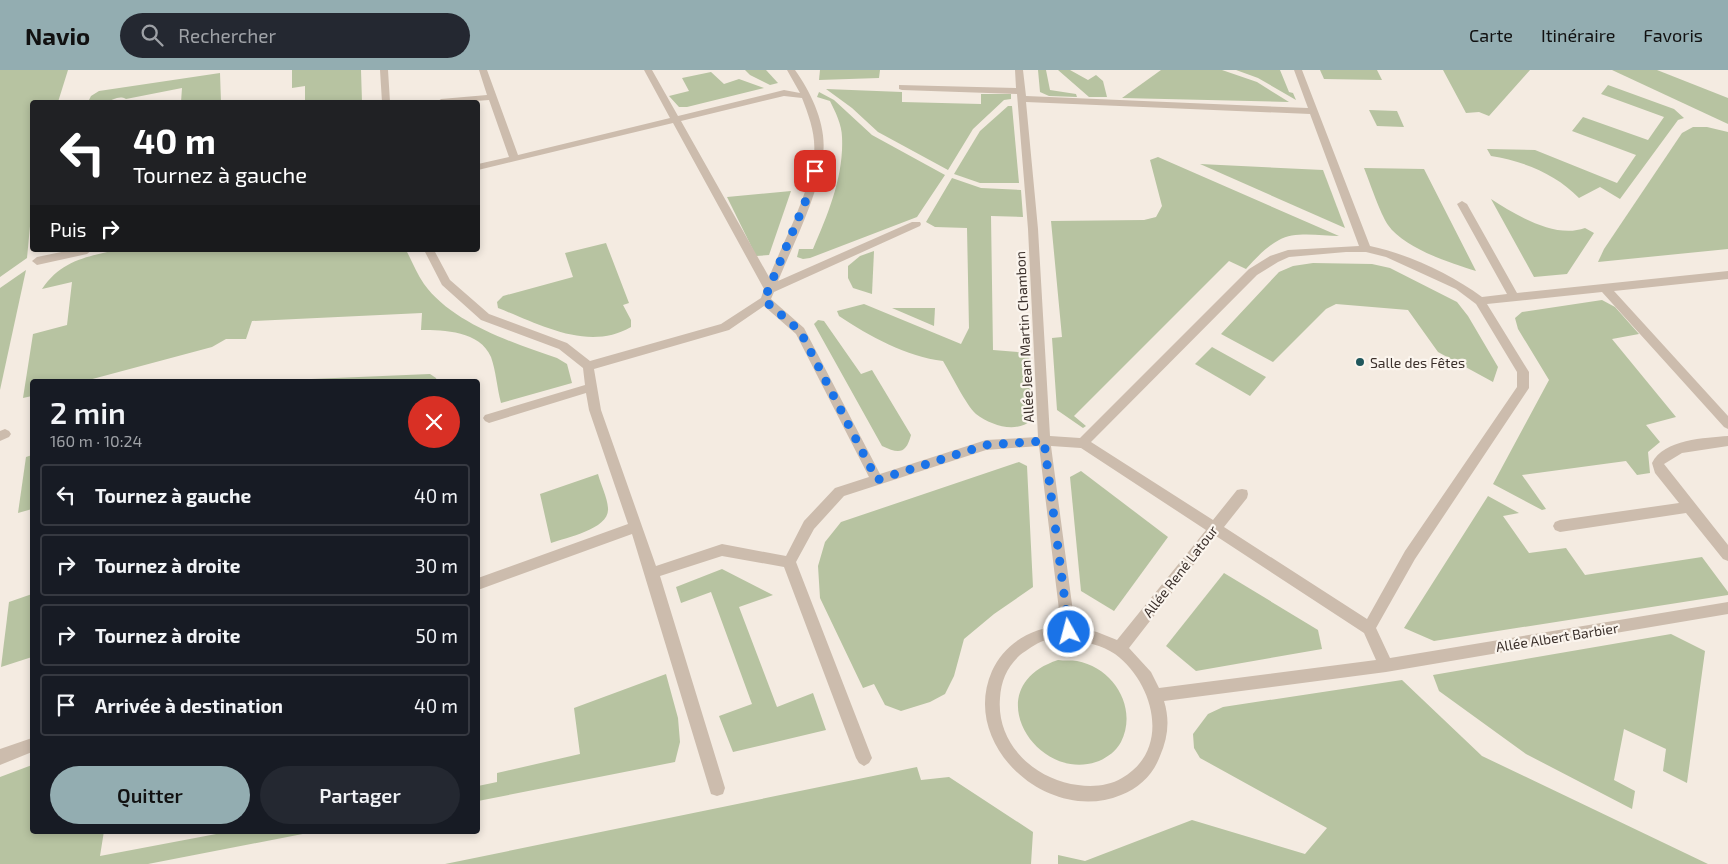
<!DOCTYPE html>
<html lang="fr">
<head>
<meta charset="utf-8">
<style>
  :root { --surface:#171b24; --page:#242831; --text:#f1f3f6; --muted:#9ea1a6; --line:#363941; --accent:#93adb1 }
  body { margin:0; font-family:"Exo 2",sans-serif; background:var(--page); color:var(--text); height:100vh; display:flex; flex-direction:column; font-size:19px; white-space:nowrap }
  * { box-sizing:border-box; margin:0 }
  p { font-size:16px; color:var(--muted) }
  .icon { flex:none; width:28px; height:28px; fill:none; stroke:currentColor; stroke-width:2; stroke-linecap:round; stroke-linejoin:round }
  .map { position:relative; flex:1; overflow:hidden }
  .sheet { position:absolute; left:30px; top:309px; width:450px; height:455px; display:flex; flex-direction:column; background:var(--surface); border-radius:5px; box-shadow:0 2px 8px #0003 }
  .sheet>* { flex:none }
  .top-card { position:absolute; left:30px; top:30px; width:450px; height:152px; border-radius:5px; box-shadow:0 2px 8px #0003; background:#202124; color:#fff; overflow:hidden }
  .pin { position:absolute; display:grid; place-items:center; width:42px; height:42px; color:#fff; margin:-21px; border-radius:10px; box-shadow:0 2px 8px #0006 }
  .me { position:absolute; width:55px; margin:-28px; rotate:353deg; stroke-linejoin:round; filter:drop-shadow(0 0 4px #0008) }
  .turn { display:flex; align-items:center; gap:18px; height:105px; padding:0 20px; font-size:22px }
  .turn .icon { width:65px; height:65px; stroke-width:2.5 }
  .turn b { display:block; font-size:35px; line-height:42px }
  .then { display:flex; align-items:center; height:48px; padding:0 20px; background:#0003; gap:10px; font-size:19px }
  .round { display:grid; place-items:center; flex:none; width:52px; height:52px; border-radius:26px; background:var(--page) }
  .head { display:flex; align-items:center; justify-content:space-between; height:85px; padding:0 20px }
  h1 { font-size:30px; font-weight:600; line-height:38px }
  .cta { display:flex; gap:10px; margin-top:auto; padding:10px 20px }
  .cta a { flex:1; height:58px; border-radius:30px; background:var(--accent); color:#111; font-size:20px; font-weight:600; line-height:58px; text-align:center }
  .cta a+a { background:var(--page); color:var(--text) }
  ul { padding:0; list-style:none }
  li { display:flex; align-items:center; gap:15px; height:62px; margin:0 10px 8px; padding:0 10px; border:2px solid var(--line); border-radius:5px }
  li div { flex:1 }
  li b { display:block; font-size:19px }
  li em { font-style:normal }
  header { display:flex; align-items:center; gap:30px; box-sizing:border-box; height:70px; padding:0 25px; background:var(--accent); color:#111 }
  header strong { font-size:24px }
  nav { display:flex; gap:28px; margin-inline-start:auto; font-size:18px }
  .search { width:350px; height:45px; background:var(--page); display:flex; align-items:center; gap:12px; box-sizing:border-box; padding:0 18px; border-radius:28px; color:var(--muted); font-size:19px }
  .map>svg:first-child { display:block }
  .green { fill:#b7c3a1 }
  .lines { fill:none; stroke-linecap:round; stroke-linejoin:round }
  .minor { fill:#ccbcad; fill-rule:evenodd }
  .route { stroke:#1a73e8; stroke-width:9; stroke-dasharray:0 16.2 }
  .poi-dot { fill:#20575c; stroke:#fbf5ee; stroke-width:2 }
  .labels { text-anchor:middle; dominant-baseline:central; stroke-width:4.5; stroke-linejoin:round; paint-order:stroke }
  .street-label { font-size:14px; fill:#3b302b; stroke:#fbf5ee }
  .poi-label { font-size:14px; fill:#3b302b; stroke:#fbf5ee; text-anchor:start }
</style>
</head>
<body>
<header>
<strong>Navio</strong>
<div class="search"><svg class="icon" aria-label="search" viewBox="0 0 24 24"><circle cx="10" cy="10" r="6"/><path d="M15 15l6 6"/></svg>Rechercher</div>
<nav><a>Carte</a><a>Itinéraire</a><a>Favoris</a></nav>
</header>
<div class="map">
<svg width="1728" height="794" viewBox="0 0 1728 794">
  <rect width="100%" height="100%" fill="#f4ebe1"/>
  <!-- green -->
  <g class="green">
    <path d="M0,0H68L58,32H32V135L27,188L0,207Z"/>
    <path d="M292,0H361L362,32H305V16L292,18Z"/>
    <path d="M745,0H766L778,13L770,15L750,5Z"/>
    <path d="M820,0H880L879,8L819,10Z"/>
    <path d="M1038,0H1046L1050,20L1076,24L1077,27L1049,26L1040,22Z"/>
    <path d="M1058,0H1070L1088,10L1096,5L1103,11L1107,27H1089Z"/>
    <path d="M1161,0H1222L1257,12L1289,32L1122,28Z"/>
    <path d="M1236,0H1280L1289,22L1293,23L1296,30L1258,8Z"/>
    <path d="M1320,0H1377L1382,10L1324,9Z"/>
    <path d="M1443,0H1530L1489,46L1479,42L1466,43Z"/>
    <path d="M1612,0H1657L1728,28V54Z"/>
    <path d="M711,2L724,14L739,9L764,18L687,37H679L669,26L689,21L682,8Z"/>
    <path d="M220,3L221,32H181L182,18L126,29C119,25 113,30 106,32C101,34 93,33 88,32L91,26L99,21Z"/>
    <path d="M1608,15L1674,39L1684,48L1678,50L1620,129L1600,117L1579,128C1556,104 1523,91 1491,86L1487,79L1535,80L1617,113L1636,85L1572,61L1583,47L1648,70L1664,47L1601,24Z"/>
    <path d="M826,19L902,22V32L981,34V24H1011V29L1004,30L973,59L948,100L878,62L852,38Z"/>
    <path d="M819,22L834,30L872,65L945,105L917,147L810,188L803,189L797,187L799,179H813C828,144 844,106 842,67C842,55 835,41 830,31L817,27Z"/>
    <path d="M1008,36H1012L1019,113H980L954,104L980,61Z"/>
    <path d="M1369,40L1397,41L1404,57L1377,56Z"/>
    <path d="M1693,57H1707L1728,62V179L1598,192L1604,179L1682,63Z"/>
    <path d="M1158,87L1339,166C1321,166 1295,161 1279,170C1266,177 1256,188 1246,199L1229,191L1074,346L1086,356L1083,358L1057,340L1052,268L1062,267L1051,151L1144,150L1156,147L1162,136L1150,90Z"/>
    <path d="M1200,94L1323,100L1345,158Z"/>
    <path d="M1364,98L1424,99L1476,201C1450,193 1404,178 1388,155C1380,143 1370,113 1364,98Z"/>
    <path d="M952,108L981,118L1021,120L1023,147L991,146L993,280L1029,283L1033,349C1017,364 992,356 976,344C966,335 951,304 943,291C907,287 869,266 839,246L837,241L864,234L961,274L969,258L967,158L935,157L926,152Z"/>
    <path d="M791,121L769,185L756,186L727,127Z"/>
    <path d="M1491,129C1516,145 1555,169 1585,158L1594,163L1567,204L1534,207Z"/>
    <path d="M606,173L629,233L623,235L631,250V257C588,282 539,254 498,238L497,232L503,226L573,207L565,183Z"/>
    <path d="M116,180H406C412,191 417,204 424,214C452,253 513,273 557,288L567,294L572,313L501,333C497,318 496,301 491,287C480,261 444,260 421,260L422,243L252,251L246,269H226L212,277L85,311H32V326L23,328L33,264L67,255L72,212L42,219C61,191 85,187 116,180Z"/>
    <path d="M874,181L872,224L853,218L848,208V196L860,186Z"/>
    <path d="M1313,193L1372,194L1390,198L1457,232L1468,246L1498,297L1493,312L1438,282L1408,240L1336,234L1326,239L1273,292L1221,264L1279,202L1293,196Z"/>
    <path d="M26,200L0,320V218Z"/>
    <path d="M1602,230L1615,237L1639,264L1612,269L1676,347L1646,355L1660,372L1648,382L1650,403L1637,405L1626,391L1522,405L1546,439L1542,440L1493,414L1549,310L1518,259L1515,248L1522,242Z"/>
    <path d="M892,238H935L934,256Z"/>
    <path d="M818,250L824,251L861,304L872,300L911,365C906,384 899,384 882,376L814,254Z"/>
    <path d="M1212,277L1266,307L1250,326L1195,294Z"/>
    <path d="M430,304L436,308L437,311H264Z"/>
    <path d="M32,385V439L18,443L26,387Z"/>
    <path d="M1019,392L1027,396L1033,517L994,544L964,569L954,606L945,624L930,632L901,641L885,635L874,614L863,618L820,528L818,496L825,472L841,452Z"/>
    <path d="M1081,401L1168,467L1114,541L1081,521L1070,407Z"/>
    <path d="M598,404C601,415 607,427 608,438C610,459 567,467 551,473L540,424Z"/>
    <path d="M1488,426L1519,443L1503,446L1529,483L1566,478L1585,505L1702,487L1728,522V525L1434,571L1404,558Z"/>
    <path d="M722,499L773,525L739,537L777,637L813,623L826,660L733,682L719,646L752,634L711,522L681,533L676,517Z"/>
    <path d="M1224,503L1318,560L1322,579L1196,601L1166,576Z"/>
    <path d="M32,524V587L1,597L9,532Z"/>
    <path d="M1671,564L1705,581L1687,713L1663,701L1666,679L1624,659L1614,710L1635,721L1632,739L1526,684L1439,621L1433,605Z"/>
    <path d="M1058,590C1064,591 1071,590 1077,591C1114,598 1138,638 1121,672C1116,681 1108,687 1099,691C1037,715 975,617 1058,590Z"/>
    <path d="M666,604L678,648L680,672L675,692L478,731V716L497,712V703L580,684L574,638Z"/>
    <path d="M1402,610L1482,686L1708,794H1058V785L1085,791L1192,750L1305,784L1327,758L1200,688L1194,678L1193,664L1208,644L1223,637Z"/>
    <path d="M32,695V761H104L100,786L232,761H318L148,794H0V707Z"/>
    <path d="M917,697L921,710L949,707L1033,762L1031,794H445Z"/>
  </g>
  <g class="lines">
    <!-- minor -->
    <g class="minor">
      <path d="M380,0H388L390,32H382Z"/>
      <path d="M479,0H487L518,85L670,48L644,0H652L678,46L784,20L800,23L787,0H795C812,24 827,56 823,85C818,127 794,172 778,211L912,152H920L921,154L920,156L774,222L771,229L804,258L880,404L986,370L1038,367L1028,159L1017,24L902,20L899,19V15L1016,18L1015,0H1023L1026,26L1308,38L1294,0H1302L1370,176C1408,184 1451,204 1482,227L1507,224L1457,134L1462,131L1467,134L1517,223L1728,201V209L1614,221L1728,346V359L1724,357L1602,222L1487,234L1529,302V318L1415,489L1376,558L1390,588L1728,532V544L1386,602L1164,631C1170,650 1168,668 1160,686C1153,705 1139,718 1121,725C1049,755 959,676 992,601C1004,574 1032,557 1061,556L1039,376L986,380L844,426L814,459L796,492L872,688L869,693L864,696L859,693L856,688L784,497L722,486L660,506L725,718L723,724L717,726L711,724L632,464L478,520V508L628,454L589,340L586,323L489,353L485,351L483,348L485,345L585,315L583,298L559,279L481,250L442,215L424,180H434L450,210L489,244L567,273L590,291L721,254L761,228L764,219L673,53L478,100V94L509,87L489,30L463,32H437L441,29L487,25ZM784,26L802,28C809,46 816,65 814,84C811,120 783,173 769,207L681,51ZM1026,32L1310,44L1359,176L1288,180L1270,186L1249,199L1080,368L1050,366L1038,159ZM1346,182H1366L1386,187L1456,219L1476,234L1517,302V317L1405,481L1367,549L1224,457L1247,428L1248,424L1247,420L1242,419L1237,420L1213,450L1091,372L1257,205L1278,192L1289,187ZM764,236L796,264L869,407L835,418L804,451L786,486L722,474L656,496L601,340L594,299L729,260ZM1051,376L1081,378L1206,460L1117,570L1097,562L1075,557ZM1216,466L1364,563L1376,590L1159,618L1151,602L1129,578ZM1069,568C1085,572 1102,575 1115,584C1155,614 1171,680 1122,708C1109,716 1092,717 1078,715C1035,710 996,674 1000,628C1001,611 1007,597 1020,585C1027,580 1035,574 1043,571C1051,568 1060,569 1069,568Z"/>
      <path d="M71,180H92L87,184L37,195L32,191L37,187Z"/>
      <path d="M5,359L9,361L11,364L9,367L0,371V361Z"/>
      <path d="M1728,366V376L1682,383L1664,394L1728,475V491L1723,489L1686,443L1560,462L1555,460L1553,456L1555,452L1560,450L1679,433L1655,403L1652,393C1664,369 1705,368 1728,366Z"/>
      <path d="M32,668V682L0,695V679Z"/>
    </g>
  </g>
  <g class="lines">
    <!-- route -->
    <path class="route" d="M815,101L811,118L764,230L800,261L877,410L986,375L1044,371L1069,562"/>
  </g>
  <!-- markers -->
  <circle class="poi-dot" cx="1360" cy="292" r="5"/>
  <g class="labels">
    <!-- street labels -->
    <g class="street-label">
      <text transform="translate(1024 267) rotate(-93)">Allée Jean Martin Chambon</text>
      <text transform="translate(1180 501) rotate(-52)">Allée René Latour</text>
      <text transform="translate(1557 567) rotate(-9)">Allée Albert Barbier</text>
    </g>
    <!-- poi labels -->
    <g class="poi-label">
      <text x="1370" y="292">Salle des Fêtes</text>
    </g>
  </g>
</svg>
<div class="pin" style="left:815px;top:101px;background:#d93025"><svg class="icon" aria-label="arrive" viewBox="0 0 24 24"><path d="M6 21V4h12l-3 4 3 4H6"/></svg></div>
<svg class="me" style="left:1069px;top:562px" viewBox="-20 -20 40 40"><circle r="17" fill="#1a73e8" stroke="#fff" stroke-width="3"/><path d="M0-11L8 9 0 5-8 9z" fill="#fff"/></svg>
<div class="top-card">
<div class="turn"><svg class="icon" aria-label="left" viewBox="0 0 24 24"><path d="M17 20v-9H6M10 6l-5 5 5 5"/></svg><div><b>40 m</b>Tournez à gauche</div></div>
<div class="then">Puis<svg class="icon" aria-label="right" viewBox="0 0 24 24"><path d="M7 20v-9h11M14 6l5 5-5 5"/></svg></div>
</div>
<section class="sheet">
<div class="head"><div><h1>2 min</h1><p>160 m · 10:24</p></div><a class="round" style="background:#d93025;color:#fff"><svg class="icon" aria-label="close" viewBox="0 0 24 24"><path d="M6 6l12 12M18 6L6 18"/></svg></a></div>
<ul>
<li><svg class="icon" aria-label="left" viewBox="0 0 24 24"><path d="M17 20v-9H6M10 6l-5 5 5 5"/></svg><div><b>Tournez à gauche</b></div><em>40 m</em></li>
<li><svg class="icon" aria-label="right" viewBox="0 0 24 24"><path d="M7 20v-9h11M14 6l5 5-5 5"/></svg><div><b>Tournez à droite</b></div><em>30 m</em></li>
<li><svg class="icon" aria-label="right" viewBox="0 0 24 24"><path d="M7 20v-9h11M14 6l5 5-5 5"/></svg><div><b>Tournez à droite</b></div><em>50 m</em></li>
<li><svg class="icon" aria-label="arrive" viewBox="0 0 24 24"><path d="M6 21V4h12l-3 4 3 4H6"/></svg><div><b>Arrivée à destination</b></div><em>40 m</em></li>
</ul>
<div class="cta"><a>Quitter</a><a>Partager</a></div>
</section>
</div>
</body>
</html>
